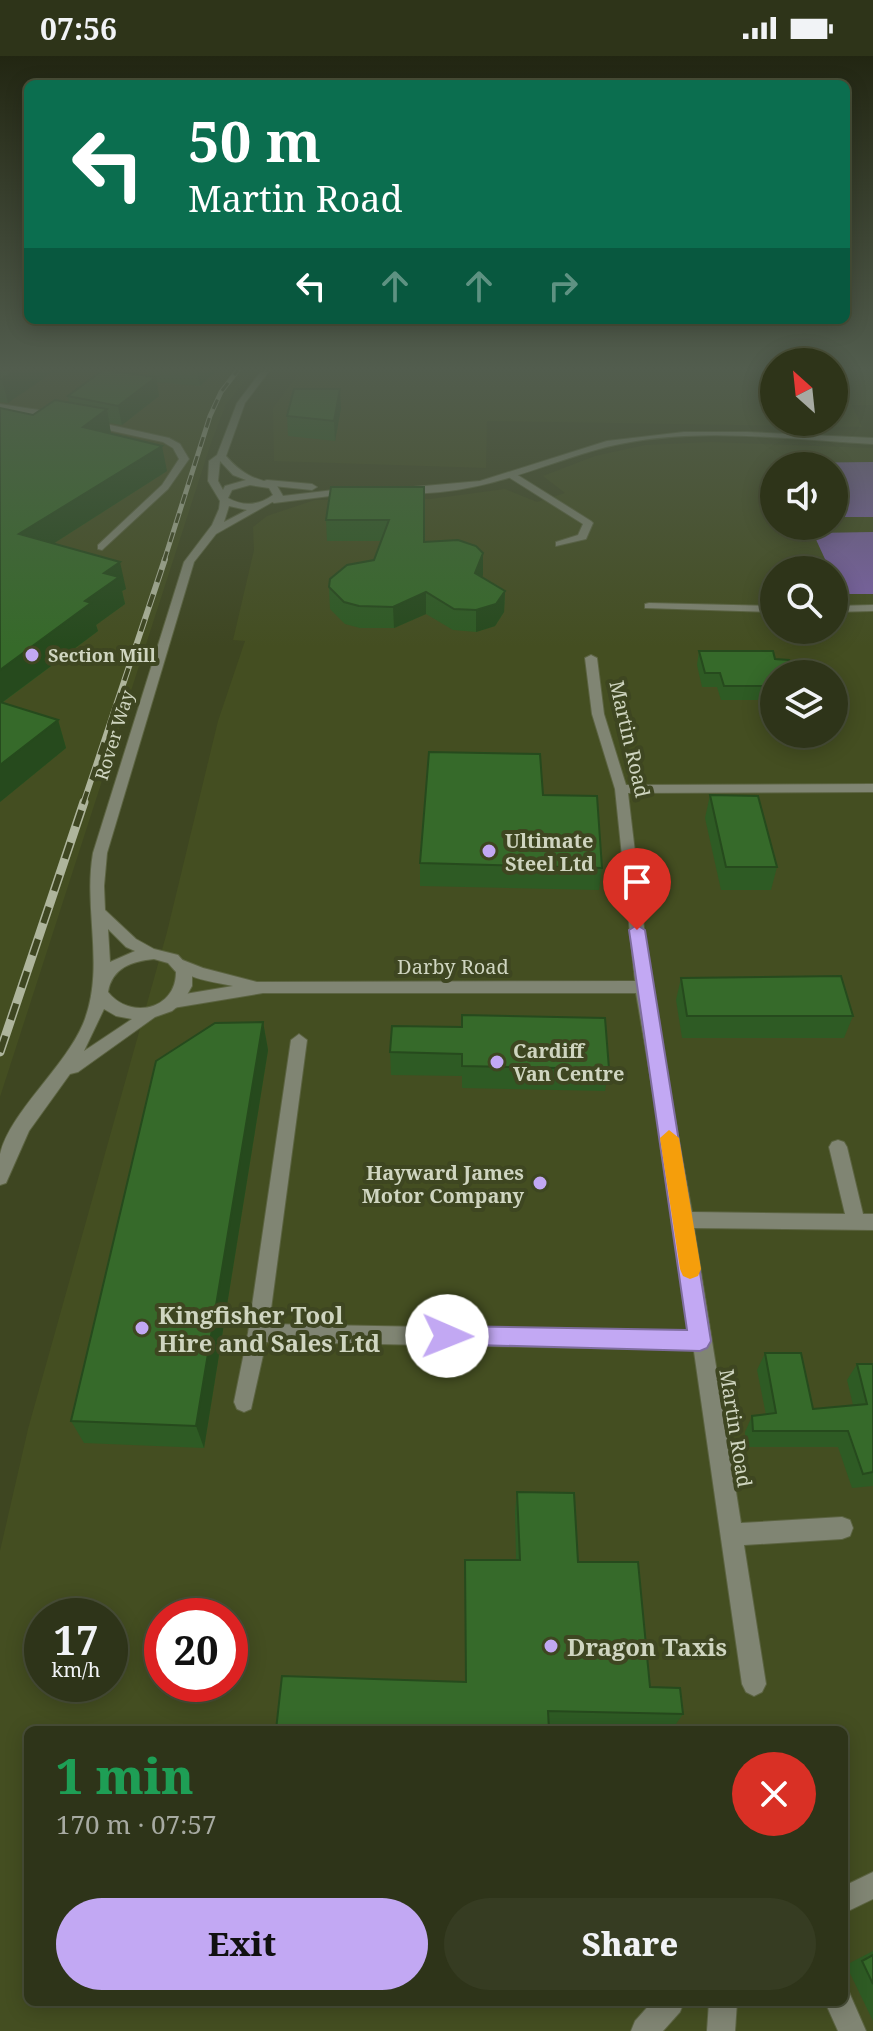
<!DOCTYPE html>
<html lang="en">
<head>
<meta charset="utf-8">
<style>
  :root { --surface:#2e3419; --page:#363c22; --text:#f1f3f6; --muted:#a7aaa2; --line:#494f38; --accent:#c2a8f3 }
  body { margin:0; font-family:"Noto Serif",serif; background:var(--page); color:var(--text); height:100vh; display:flex; flex-direction:column; font-size:30px; white-space:nowrap }
  * { box-sizing:border-box; margin:0 }
  p { font-size:26px; color:var(--muted) }
  .icon { flex:none; width:44px; height:44px; fill:none; stroke:currentColor; stroke-width:2; stroke-linecap:round; stroke-linejoin:round }
  .map { position:relative; flex:1; overflow:hidden }
  .side { position:absolute; left:24px; top:1670px; width:824px; height:280px; display:flex; flex-direction:column; background:var(--surface); border-radius:12px; box-shadow:0 4px 20px #0003,0 0 0 2px var(--line) }
  .side>* { flex:none }
  .top-card { position:absolute; left:24px; top:24px; width:826px; height:244px; border-radius:12px; box-shadow:0 4px 20px #0003,0 0 0 2px var(--line); background:#0b6e4f; color:#fff; overflow:hidden }
  .needle { width:52px; rotate:333deg }
  .buttons { position:absolute; left:760px; top:292px; display:grid; gap:16px }
  .buttons a { display:grid; place-items:center; width:88px; height:88px; border-radius:50%; background:var(--surface); box-shadow:0 4px 20px #0003,0 0 0 2px var(--line); font-size:40px }
  .speed { position:absolute; left:24px; top:1542px; display:flex; gap:16px; font-size:40px; font-weight:700; text-align:center }
  .speed>* { display:grid; place-content:center; width:104px; height:104px; border-radius:50%; background:var(--surface); box-shadow:0 4px 20px #0003,0 0 0 2px var(--line); line-height:1 }
  .speed small { font-size:20px; font-weight:400 }
  .speed .limit { border:12px solid #d22; background:#fff; color:#111 }
  .pin { position:absolute; display:grid; place-items:center; width:68px; height:68px; color:#fff; margin:-82px -34px; border-radius:50% 50% 50% 0; rotate:-45deg; box-shadow:0 0 8px #0007 }
  .pin .icon { rotate:45deg }
  .me { position:absolute; width:88px; margin:-44px; rotate:91deg; stroke-linejoin:round; filter:drop-shadow(0 0 6px #0008) }
  .turn { display:flex; align-items:center; gap:28px; height:168px; padding:0 32px; font-size:36px }
  .turn .icon { width:104px; height:104px; stroke-width:2.5 }
  .turn b { display:block; font-size:56px; line-height:68px }
  .lanes { display:flex; align-items:center; height:76px; padding:0 32px; background:#0003; justify-content:center; gap:40px; direction:ltr }
  .lanes .off { opacity:.35 }
  .round { display:grid; place-items:center; flex:none; width:84px; height:84px; border-radius:42px; background:var(--page) }
  .head { display:flex; align-items:center; justify-content:space-between; height:136px; padding:0 32px }
  h1 { font-size:48px; font-weight:800; line-height:60px; color:#1e9e55 }
  .action { display:flex; gap:16px; margin-top:auto; padding:16px 32px }
  .action a { flex:1; height:92px; border-radius:48px; background:var(--accent); color:#111; font-size:32px; font-weight:800; line-height:92px; text-align:center }
  .action a+a { background:var(--page); color:var(--text) }
  .status { display:flex; justify-content:space-between; align-items:center; height:56px; padding:0 40px; background:var(--surface); direction:ltr }
  .status svg { height:22px; fill:currentColor }
  .map>svg:first-child { display:block }
  .built { fill:#444e21; fill-rule:evenodd }
  .water { fill:#7d62aa }
  .lines { fill:none; stroke-linecap:round; stroke-linejoin:round }
  .service-casing { stroke:#5b6341; stroke-width:2 }
  .minor-casing { stroke:#5b6341; stroke-width:2 }
  .tertiary-casing { stroke:#5b6341; stroke-width:2 }
  .service { fill:#808573; fill-rule:evenodd }
  .minor { fill:#808573; fill-rule:evenodd }
  .tertiary { fill:#808573; fill-rule:evenodd }
  .rail-far2-casing { stroke:#aeb59c; stroke-width:5 }
  .rail-far1-casing { stroke:#aeb59c; stroke-width:6 }
  .rail-casing { stroke:#aeb59c; stroke-width:9 }
  .rail-far2 { stroke:#3e4621; stroke-width:3; stroke-dasharray:10; stroke-linecap:butt }
  .rail-far1 { stroke:#3e4621; stroke-width:4; stroke-dasharray:13; stroke-linecap:butt }
  .rail { stroke:#3e4621; stroke-width:6; stroke-dasharray:17; stroke-linecap:butt }
  .wall { fill:#2e5b24 }
  .shaded-wall { fill:#264a1d }
  .building { fill:#366a2a; stroke:#264a1d; stroke-width:2 }
  .route { fill:#c2a8f3; stroke:#7e6d9e; stroke-width:2 }
  .slow { fill:#f59e0b }
  .poi-dot { fill:#c2a8f3; stroke:#3e4621; stroke-width:3 }
  .labels { text-anchor:middle; dominant-baseline:central; stroke-width:8; stroke-linejoin:round; paint-order:stroke }
  .far-poi-label { font-size:18px; font-weight:bold; fill:#cfd5c0; stroke:#3e4621; text-anchor:start }
  .far-street-label { font-size:18px; fill:#cfd5c0; stroke:#3e4621 }
  .street-label { font-size:20px; fill:#cfd5c0; stroke:#3e4621 }
  .poi-label { font-size:20px; font-weight:bold; fill:#cfd5c0; stroke:#3e4621; text-anchor:start }
  .near-poi-label { font-size:24px; font-weight:bold; fill:#cfd5c0; stroke:#3e4621; text-anchor:start }
</style>
</head>
<body>
<div class="status"><b>07:56</b><svg viewBox="0 0 49 12"><path d="M0 12V9h3v3zM5 12V6h3v6zM10 12V3h3v9zM15 12V0h3v12zM26 1h20v11H26zM47 4h2v5h-2z"/></svg></div>
<div class="map">
<svg width="873" height="1975" viewBox="0 0 873 1975">
  <rect width="100%" height="100%" fill="#3e4621"/>
  <!-- built -->
  <g class="built">
    <path d="M0,314H254L226,348L211,387L0,1041Z"/>
    <path d="M301,314H774V366H834V314H873V349H852L862,371L487,365L486,412L274,405L273,352Z"/>
    <path d="M711,386L873,392V1975H0V1495L28,1373L167,876L218,665L245,585L233,584L254,494L253,471L267,460L315,444L430,443L505,433L537,446L565,437L543,420L595,400L645,389ZM774,410H834V470H774ZM774,514H834V574H774ZM774,618H834V678H774ZM42,1560H110V1628H42ZM162,1560H230V1628H162ZM28,1674H844V1946H28Z"/>
  </g>
  <!-- water -->
  <g class="water">
    <path d="M873,406V461H834V410H781L779,407Z"/>
    <path d="M873,476V538H841L834,514H830L813,477Z"/>
  </g>
  <g class="lines">
    <!-- service casing -->
    <g class="service-casing">
      <g id="service">
        <path d="M0,348L58,357L62,360L58,363L0,354Z"/>
        <path d="M88,364L169,382L180,388L189,403L168,433L102,494L98,493V489L162,429L179,403L173,392L163,386L85,369L84,367Z"/>
        <path d="M510,418H516L591,465L593,467L586,483L556,490V486L578,479L583,468L510,422Z"/>
        <path d="M649,547L774,550V556L645,552V548Z"/>
        <path d="M873,549V555L834,556V550Z"/>
        <path d="M299,978L307,984L269,1268L700,1276L707,1279L710,1285L707,1291L700,1294L266,1286L251,1353L244,1356L237,1353L234,1346L248,1277L291,984Z"/>
        <path d="M873,1816V1843L844,1857V1830Z"/>
        <path d="M844,1934L849,1936L866,1975H838L825,1946H844Z"/>
        <path d="M652,1946H684L680,1956L663,1975H631L635,1965Z"/>
        <path d="M709,1946H737L735,1975H707Z"/>
      </g>
    </g>
    <!-- minor casing -->
    <g class="minor-casing">
      <g id="minor">
        <path d="M684,376H747L873,382V388C782,383 682,368 592,395C535,412 488,434 427,437C417,437 405,440 397,435L402,432L480,425L607,385Z"/>
        <path d="M267,424L312,428L317,431L312,434L264,429V425Z"/>
        <path d="M351,432L356,435L354,437L274,447L269,444L274,441Z"/>
        <path d="M591,599L597,602L604,658L626,729L873,728V736L628,737L651,931L692,1156L845,1158L829,1091L832,1086L838,1084L844,1086L847,1091L863,1158H873V1174L694,1172L741,1467L842,1461L850,1464L853,1472L850,1480L842,1483L744,1489L766,1628L762,1636L754,1640L746,1636L742,1628L675,1164L636,937H263L173,952L165,946L173,940L233,930C214,926 186,923 172,908L175,904L180,903L203,912L257,926L635,925L615,733L592,658L585,602Z"/>
      </g>
    </g>
    <!-- tertiary casing -->
    <g class="tertiary-casing">
      <path id="tertiary" d="M262,314H270L245,347L226,400C242,418 253,423 276,428L283,440L216,478L194,506L107,797L104,830L105,854L136,883L154,893L178,899L192,915V930L183,946L172,955L155,961L78,1016L70,1018L29,1075L6,1127L0,1129C0,1120 0,1108 0,1098C10,1056 65,1011 83,968C106,912 83,855 93,797L184,506L212,469L219,453L220,445L208,425L209,405L217,399L237,347ZM220,405L233,419L246,424L225,430L223,434L218,425ZM250,429L269,432L273,439C259,449 244,451 228,442L232,434ZM229,450L247,454L224,466ZM108,873L126,891L135,895L110,906ZM154,903L168,907L176,916C176,954 130,964 108,936C112,912 132,905 154,903ZM104,953L116,960L132,963L84,995Z"/>
    </g>
    <!-- service -->
    <use href="#service" class="service"/>
    <!-- minor -->
    <use href="#minor" class="minor"/>
    <!-- tertiary -->
    <use href="#tertiary" class="tertiary"/>
    <!-- rail-far2 casing -->
    <g class="rail-far2-casing">
      <path id="rail-far2" d="M164,505L210,360L221,336L238,314"/>
    </g>
    <!-- rail-far1 casing -->
    <g class="rail-far1-casing">
      <path id="rail-far1" d="M83,748L165,503"/>
    </g>
    <!-- rail casing -->
    <g class="rail-casing">
      <path id="rail" d="M0,996L84,746"/>
    </g>
    <!-- rail-far2 -->
    <use href="#rail-far2" class="rail-far2"/>
    <!-- rail-far1 -->
    <use href="#rail-far1" class="rail-far1"/>
    <!-- rail -->
    <use href="#rail" class="rail"/>
  </g>
  <!-- wall -->
  <g class="wall">
    <path d="M0,314L8,347L0,346Z"/>
    <path d="M148,314H217L200,330L156,326L159,340L122,369L109,367L111,378L167,415L53,488L126,533L122,535L125,548L96,569L98,575L2,647L58,664L66,692L0,746V352L33,359L69,347L68,340L149,320Z"/>
    <path d="M341,352L335,385L288,380L287,360Z"/>
    <path d="M331,431L424,486L483,497L482,521L505,535L504,556L495,570L476,576L453,574L426,558L394,572H360L345,568L330,553L329,531L374,504L381,485H327L326,464Z"/>
    <path d="M699,595L775,603L774,618V676L761,644H721L717,631H702L697,609Z"/>
    <path d="M543,739L602,812L599,834L420,830V807Z"/>
    <path d="M710,739L777,811L771,834H721L705,762Z"/>
    <path d="M681,922L853,960L844,982H682L676,944Z"/>
    <path d="M263,966L268,994L204,1392L84,1387L71,1365Z"/>
    <path d="M392,970L609,1013L605,1035L462,1032V1020L391,1019L390,996Z"/>
    <path d="M765,1297L813,1353L853,1349L847,1324L857,1308H873V1430L852,1432L838,1391H745V1376L752,1360L766,1359L757,1314Z"/>
    <path d="M517,1436L578,1506L650,1631L683,1658L674,1671L549,1668L465,1626V1504H516L515,1455Z"/>
    <path d="M873,1895V1965L846,1909Z"/>
  </g>
  <!-- shaded-wall -->
  <g class="shaded-wall">
    <path d="M15,314H56L8,347L2,323Z"/>
    <path d="M197,314H217L200,330Z"/>
    <path d="M156,321L159,340L122,369L118,350Z"/>
    <path d="M340,333L341,352L335,385L334,365Z"/>
    <path d="M107,353L111,378L83,371Z"/>
    <path d="M162,390L167,415L26,505L19,478Z"/>
    <path d="M483,497V519L475,538V517Z"/>
    <path d="M120,506L126,533L122,535L125,548L96,569L98,575L0,648V614L85,545L104,517Z"/>
    <path d="M505,535L504,556L495,570L476,576V554Z"/>
    <path d="M426,536V558L394,572L393,551Z"/>
    <path d="M58,664L66,692L0,746V709Z"/>
    <path d="M263,966L268,994L204,1392L196,1370Z"/>
  </g>
  <!-- building -->
  <g class="building">
    <path d="M0,314H15L2,323H0Z"/>
    <path d="M103,314L156,321L118,350L68,340Z"/>
    <path d="M294,333H340L334,365L287,360Z"/>
    <path d="M55,344L107,353L83,371L162,390L19,478L120,506L104,517L119,521L85,545L91,547L0,614V352L33,359Z"/>
    <path d="M331,431H424V486L458,484L476,490L483,497L475,517L505,535L496,548L476,554L454,553L426,536L393,551L359,550L344,546L329,531L330,523L347,509L374,504L389,464H326Z"/>
    <path d="M699,595H773L775,603L789,604L796,618H774V653L764,630H724L720,617H705Z"/>
    <path d="M0,646L58,664L0,709Z"/>
    <path d="M429,696L540,698L543,739L597,740L602,812L420,807Z"/>
    <path d="M710,739L758,740L777,811H726Z"/>
    <path d="M841,920L853,960H687L681,922Z"/>
    <path d="M462,959L605,962L609,1013L462,1010V998L390,996L392,970L462,971Z"/>
    <path d="M263,966L196,1370L71,1365L156,1005L215,967Z"/>
    <path d="M765,1297H801L813,1353L867,1348L857,1308H873V1416L863,1418L848,1375H753L752,1360L776,1357Z"/>
    <path d="M517,1436L574,1437L578,1506H638L650,1631L680,1632L683,1658L548,1655L549,1674H276L282,1620L466,1626L465,1504H520Z"/>
    <path d="M873,1899V1928L862,1905Z"/>
  </g>
  <!-- sky -->
  <linearGradient id="sky" x2="0" y2="1"><stop stop-color="#222612"/><stop offset="0.53" stop-color="#525d4e"/><stop offset="1" stop-color="#525d4e" stop-opacity="0"/></linearGradient>
  <rect width="873" height="591" fill="url(#sky)"/>
  <!-- route -->
  <path class="route" d="M637,869L645,874L711,1285L707,1292L700,1295L440,1288L436,1280L440,1273L447,1270L687,1274L629,874Z"/>
  <!-- slow -->
  <path class="slow" d="M669,1074L679,1082L701,1213L698,1220L690,1223L683,1220L680,1213L660,1082Z"/>
  <!-- markers -->
  <g class="poi-dot">
    <circle cx="32" cy="599" r="8"/>
    <circle cx="489" cy="795" r="8"/>
    <circle cx="497" cy="1006" r="8"/>
    <circle cx="540" cy="1127" r="8"/>
    <circle cx="142" cy="1272" r="8"/>
    <circle cx="551" cy="1590" r="8"/>
  </g>
  <g class="labels">
    <!-- far-poi labels -->
    <g class="far-poi-label">
      <text x="48" y="599">Section Mill</text>
    </g>
    <!-- far-street labels -->
    <g class="far-street-label">
      <text transform="translate(114 679) rotate(-73)">Rover Way</text>
    </g>
    <!-- street labels -->
    <g class="street-label">
      <text transform="translate(630 683) rotate(77)">Martin Road</text>
      <text x="453" y="910">Darby Road</text>
      <text transform="translate(736 1372) rotate(81)">Martin Road</text>
    </g>
    <!-- poi labels -->
    <g class="poi-label">
      <text x="505" y="784">Ultimate<tspan x="505" dy="23">Steel Ltd</tspan></text>
      <text x="513" y="994">Cardiff<tspan x="513" dy="23">Van Centre</tspan></text>
      <text x="524" y="1116" text-anchor="end">Hayward James<tspan x="524" dy="23">Motor Company</tspan></text>
    </g>
    <!-- near-poi labels -->
    <g class="near-poi-label">
      <text x="158" y="1258">Kingfisher Tool<tspan x="158" dy="28">Hire and Sales Ltd</tspan></text>
      <text x="567" y="1590">Dragon Taxis</text>
    </g>
  </g>
</svg>
<div class="buttons">
<a><svg class="needle" viewBox="-14 -14 28 28"><path d="M0-13l5 13h-10z" fill="#e53935"/><path d="M0 13l5-13h-10z" fill="#a7aaa2"/></svg></a>
<a><svg class="icon" aria-label="sound" viewBox="0 0 24 24"><path d="M4 9h4l5-4v14l-5-4H4zM17 9q2 3 0 6"/></svg></a>
<a><svg class="icon" aria-label="search" viewBox="0 0 24 24"><circle cx="10" cy="10" r="6"/><path d="M15 15l6 6"/></svg></a>
<a><svg class="icon" aria-label="layers" viewBox="0 0 24 24"><path d="M12 4l9 5-9 5-9-5zM3 14l9 5 9-5"/></svg></a>
</div>
<div class="speed"><div>17<small>km/h</small></div><div class="limit">20</div></div>
<div class="pin" style="left:637px;top:874px;background:#d93025"><svg class="icon" aria-label="arrive" viewBox="0 0 24 24"><path d="M6 21V4h12l-3 4 3 4H6"/></svg></div>
<svg class="me" style="left:447px;top:1280px" viewBox="-20 -20 40 40"><circle r="19" fill="#fff"/><path d="M0-13L10 11 0 6-10 11z" fill="#c2a8f3"/></svg>
<div class="top-card">
<div class="turn"><svg class="icon" aria-label="left" viewBox="0 0 24 24"><path d="M17 20v-9H6M10 6l-5 5 5 5"/></svg><div><b>50 m</b>Martin Road</div></div>
<div class="lanes"><svg class="icon" aria-label="left" viewBox="0 0 24 24"><path d="M17 20v-9H6M10 6l-5 5 5 5"/></svg><svg class="icon off" aria-label="ahead" viewBox="0 0 24 24"><path d="M12 20V5M6 11l6-6 6 6"/></svg><svg class="icon off" aria-label="ahead" viewBox="0 0 24 24"><path d="M12 20V5M6 11l6-6 6 6"/></svg><svg class="icon off" aria-label="right" viewBox="0 0 24 24"><path d="M7 20v-9h11M14 6l5 5-5 5"/></svg></div>
</div>
<section class="side">
<div class="head"><div><h1>1 min</h1><p>170 m · 07:57</p></div><a class="round" style="background:#d93025;color:#fff"><svg class="icon" aria-label="close" viewBox="0 0 24 24"><path d="M6 6l12 12M18 6L6 18"/></svg></a></div>
<div class="action"><a>Exit</a><a>Share</a></div>
</section>
</div>
</body>
</html>
